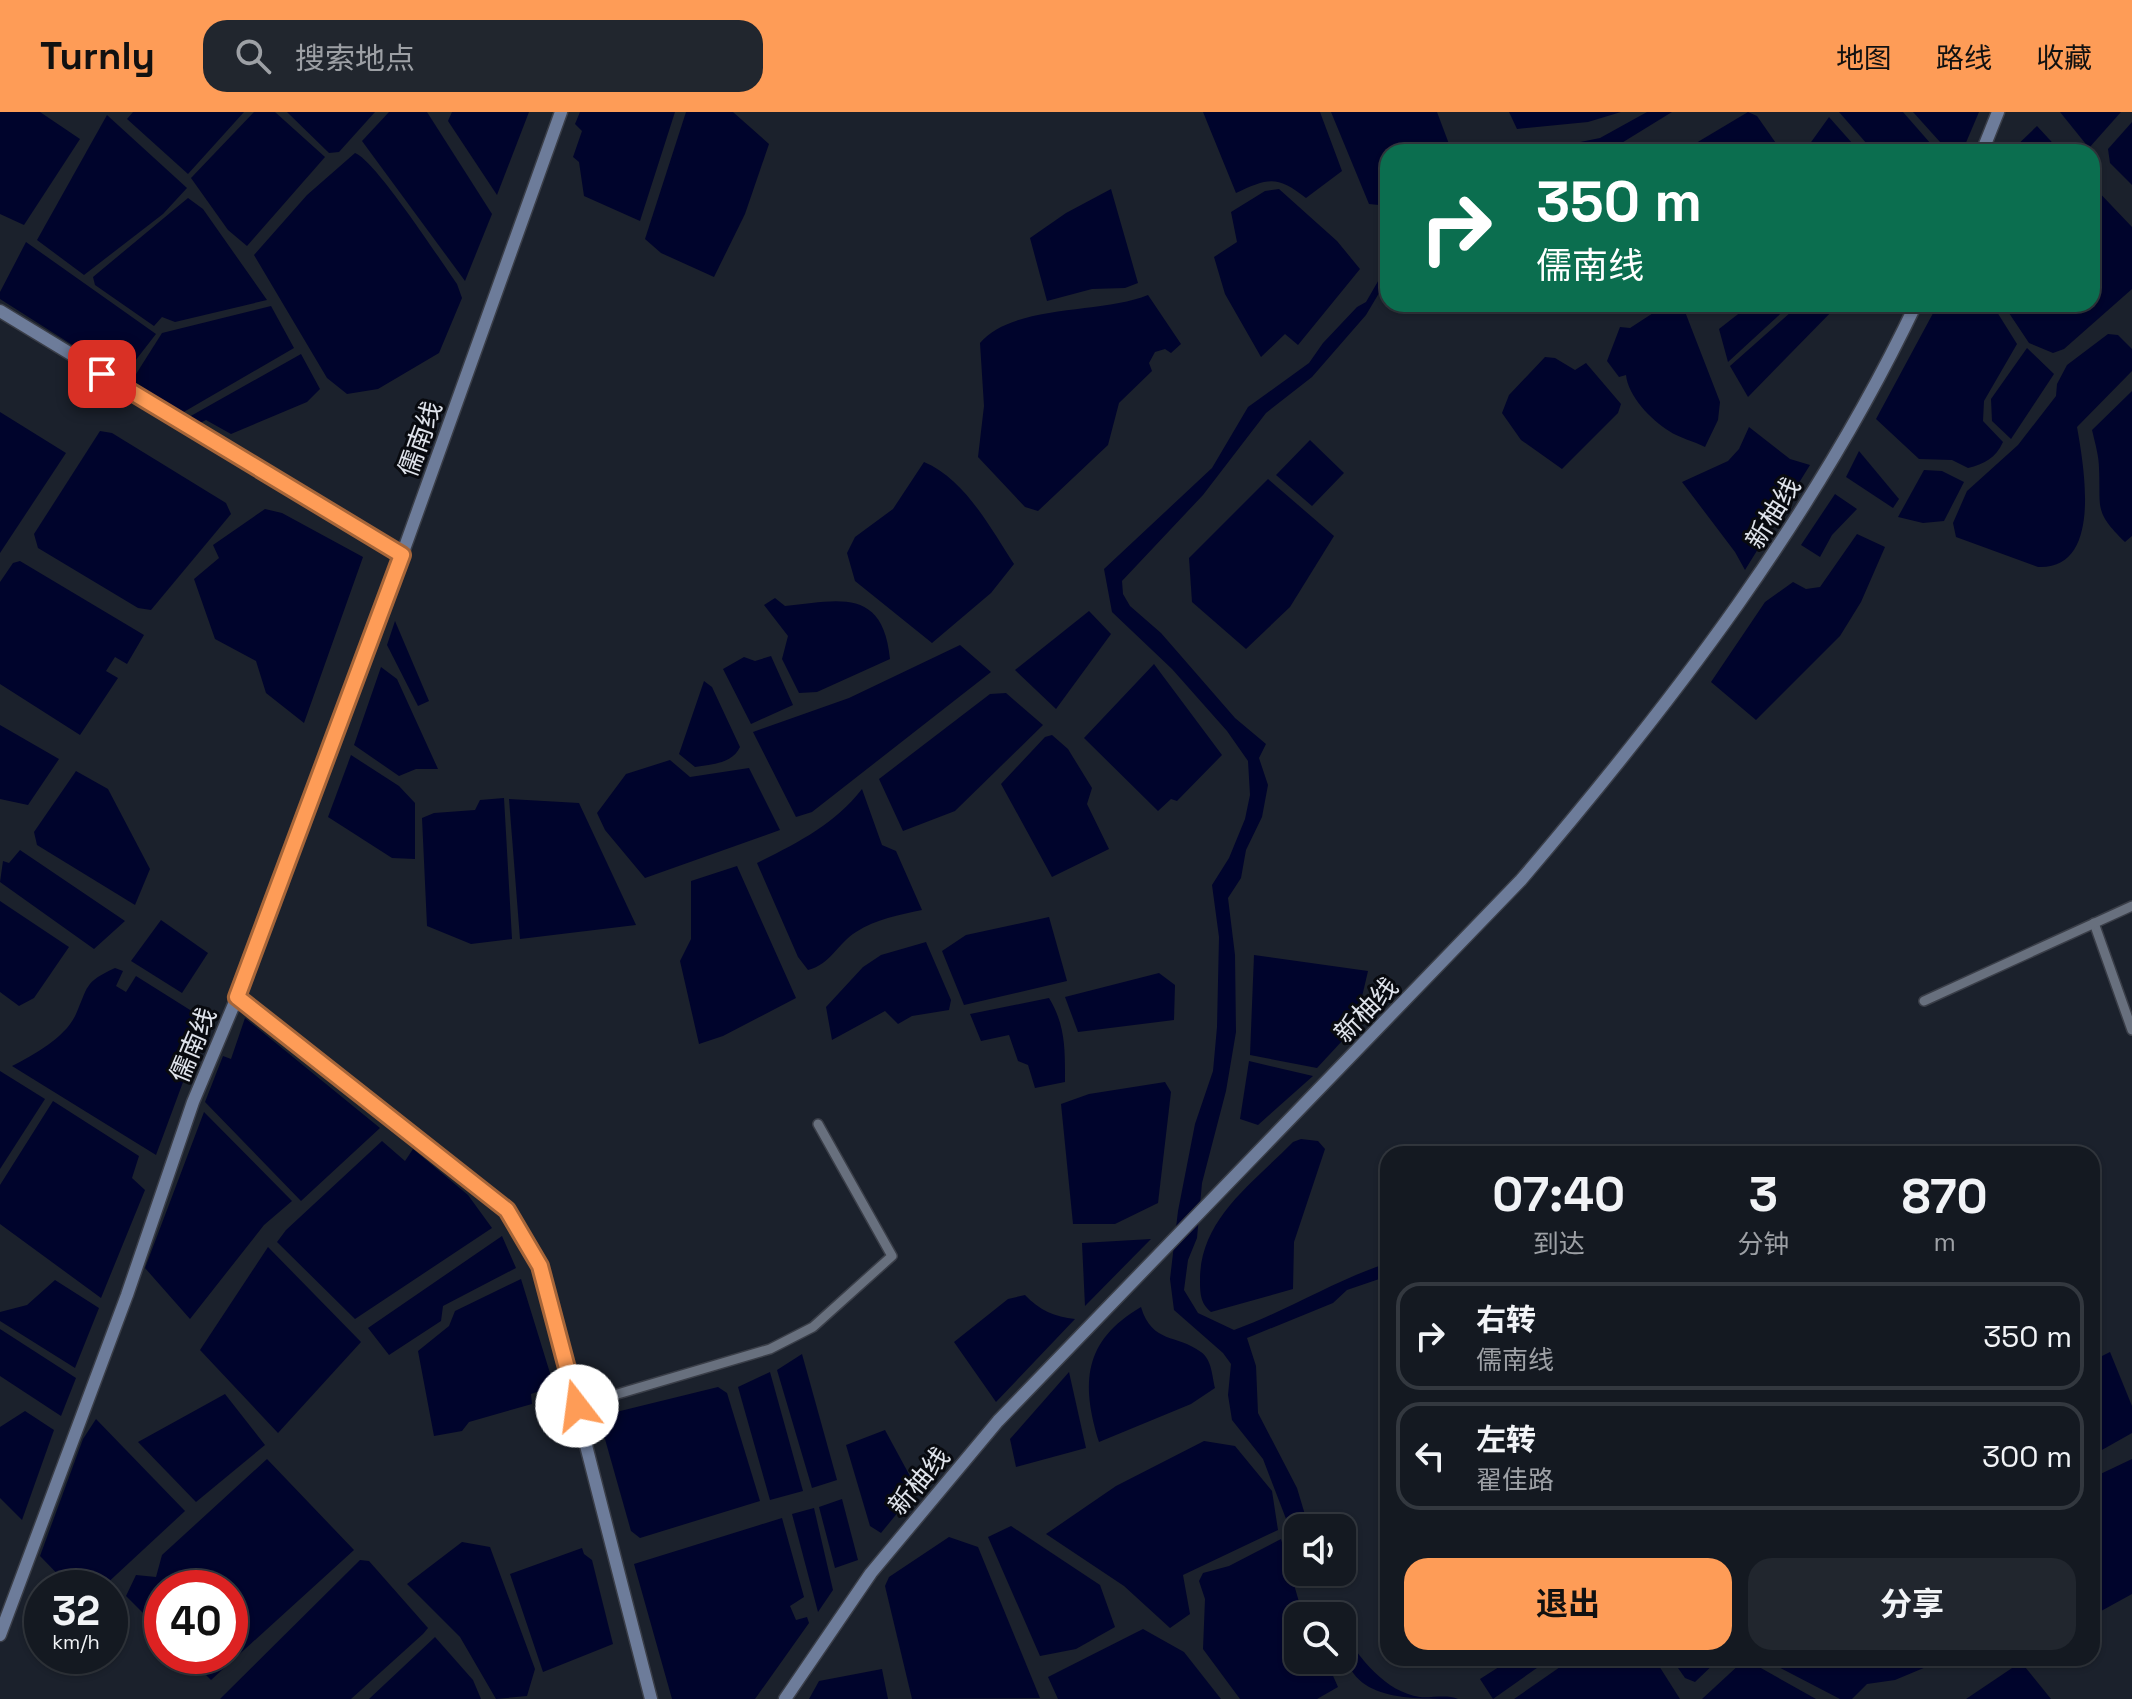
<!DOCTYPE html>
<html lang="zh">
<head>
<meta charset="utf-8">
<style>
  :root { --surface:#141921; --page:#21262e; --text:#f1f3f6; --muted:#9da0a5; --line:#33383f; --accent:#fe9c57 }
  body { margin:0; font-family:"Space Grotesk","Noto Sans SC",sans-serif; background:var(--page); color:var(--text); height:100vh; display:flex; flex-direction:column; font-size:30px; white-space:nowrap }
  * { box-sizing:border-box; margin:0 }
  p { font-size:26px; color:var(--muted) }
  .icon { flex:none; width:44px; height:44px; fill:none; stroke:currentColor; stroke-width:2; stroke-linecap:round; stroke-linejoin:round }
  .map { position:relative; flex:1; overflow:hidden }
  .sheet { position:absolute; left:1380px; top:1034px; width:720px; height:520px; display:flex; flex-direction:column; background:var(--surface); border-radius:24px; box-shadow:0 2px 6px #0004,0 0 0 2px var(--line) }
  .sheet>* { flex:none }
  .guide { position:absolute; left:1380px; top:32px; width:720px; height:168px; border-radius:24px; box-shadow:0 2px 6px #0004,0 0 0 2px var(--line); background:#0b6e4f; color:#fff; overflow:hidden }
  .buttons { position:absolute; left:1284px; top:1402px; display:grid; gap:16px }
  .buttons a { display:grid; place-items:center; width:72px; height:72px; border-radius:16px; background:var(--surface); box-shadow:0 2px 6px #0004,0 0 0 2px var(--line); font-size:40px }
  .speed { position:absolute; left:24px; top:1458px; display:flex; gap:16px; font-size:40px; font-weight:700; text-align:center }
  .speed>* { display:grid; place-content:center; width:104px; height:104px; border-radius:50%; background:var(--surface); box-shadow:0 2px 6px #0004,0 0 0 2px var(--line); line-height:1 }
  .speed small { font-size:20px; font-weight:400 }
  .speed .limit { border:12px solid #d22; background:#fff; color:#111 }
  .pin { position:absolute; display:grid; place-items:center; width:68px; height:68px; color:#fff; margin:-34px; border-radius:16px; box-shadow:0 4px 12px #0006 }
  .me { position:absolute; width:88px; margin:-44px; rotate:345deg; stroke-linejoin:round; filter:drop-shadow(0 0 6px #0008) }
  .turn { display:flex; align-items:center; gap:28px; height:168px; padding:0 24px; font-size:36px }
  .turn .icon { width:104px; height:104px; stroke-width:2.5 }
  .turn b { display:block; font-size:56px; line-height:68px }
  .eta { display:flex; justify-content:space-evenly; align-items:center; height:136px; text-align:center }
  .eta b { font-size:48px; font-weight:700; line-height:56px }
  .cta { display:flex; gap:16px; margin-top:auto; padding:16px 24px }
  .cta a { flex:1; height:92px; border-radius:24px; background:var(--accent); color:#111; font-size:32px; font-weight:700; line-height:92px; text-align:center }
  .cta a+a { background:var(--page); color:var(--text) }
  ul { padding:0; list-style:none }
  li { display:flex; align-items:center; gap:24px; height:108px; margin:0 16px 12px; padding:0 8px; border:4px solid var(--line); border-radius:24px }
  li div { flex:1 }
  li b { display:block; font-size:30px }
  li em { font-style:normal }
  header { display:flex; align-items:center; gap:48px; box-sizing:border-box; height:112px; padding:0 40px; background:var(--accent); color:#111 }
  header strong { font-size:38px }
  nav { display:flex; gap:44px; margin-inline-start:auto; font-size:28px }
  .search { width:560px; height:72px; background:var(--page); display:flex; align-items:center; gap:20px; box-sizing:border-box; padding:0 28px; border-radius:24px; color:var(--muted); font-size:30px }
  .map>svg:first-child { display:block }
  .water { fill:#00042c }
  .lines { fill:none; stroke-linecap:round; stroke-linejoin:round }
  .street-casing { stroke:#3a3e48; stroke-width:12 }
  .secondary-casing { stroke:#3a3e48; stroke-width:15 }
  .street { stroke:#68707e; stroke-width:9 }
  .secondary { stroke:#6d7c9a; stroke-width:12 }
  .route-casing { stroke:#a56539; stroke-width:20 }
  .route { stroke:#fe9c57; stroke-width:14 }
  .labels { text-anchor:middle; dominant-baseline:central; stroke-width:6; stroke-linejoin:round; paint-order:stroke }
  .street-label { font-size:26px; fill:#dfe3eb; stroke:#080a0f }
</style>
</head>
<body>
<header>
<strong>Turnly</strong>
<div class="search"><svg class="icon" aria-label="search" viewBox="0 0 24 24"><circle cx="10" cy="10" r="6"/><path d="M15 15l6 6"/></svg>搜索地点</div>
<nav><a>地图</a><a>路线</a><a>收藏</a></nav>
</header>
<div class="map">
<svg width="2132" height="1587" viewBox="0 0 2132 1587">
  <rect width="100%" height="100%" fill="#1b212c"/>
  <!-- water -->
  <g class="water">
    <path d="M0,0H40L80,27L24,113L0,102Z"/>
    <path d="M133,0H244L188,62L127,7Z"/>
    <path d="M254,0H275L325,45L247,134L228,118L191,66Z"/>
    <path d="M287,0H375L339,40L329,41Z"/>
    <path d="M389,0H427L492,102L465,169L362,29Z"/>
    <path d="M452,0H529L497,83L448,9Z"/>
    <path d="M580,0H675L640,109L584,84L579,50L573,45L582,19L575,12Z"/>
    <path d="M686,0H733L769,32L745,102L714,165L661,141L645,127Z"/>
    <path d="M1203,0H1320L1342,59L1306,86C1277,63 1268,66 1236,81Z"/>
    <path d="M1331,0H1437L1452,40H1388V107L1379,93L1369,92Z"/>
    <path d="M1509,0H1621L1588,10L1517,17Z"/>
    <path d="M1647,0H1672L1607,40H1531L1600,26Z"/>
    <path d="M1748,0L1757,4L1782,40H1681Z"/>
    <path d="M1839,0H1903L1938,40H1874Z"/>
    <path d="M1913,0H1979L1962,40H1949Z"/>
    <path d="M2060,0H2121L2089,36Z"/>
    <path d="M107,3L187,76L163,102L84,163L37,128Z"/>
    <path d="M1829,5L1860,40H1804Z"/>
    <path d="M2132,10V73L2110,51L2108,37Z"/>
    <path d="M2037,14L2061,40H2010Z"/>
    <path d="M355,41C376,49 440,148 457,172L462,186L439,241L378,277L347,282L327,266L254,143L307,83Z"/>
    <path d="M2092,73L2132,115V177L2064,237L2053,241L2029,231L2003,192H2092Z"/>
    <path d="M1111,77L1138,171L1125,176L1092,177L1047,189L1030,126L1066,101Z"/>
    <path d="M1279,77L1337,129L1360,157L1298,233L1285,222L1261,245L1225,182L1214,145L1237,130L1231,100L1265,79Z"/>
    <path d="M188,86L203,97L267,188L175,210L162,205L154,214L95,173L93,165Z"/>
    <path d="M26,130L156,222L128,258L113,250L104,253L0,187V180Z"/>
    <path d="M1388,152V166L1366,203L1312,265L1266,301L1203,383L1122,469L1123,482L1130,494L1161,521L1235,606L1266,632L1259,646L1268,673L1262,705L1246,738L1241,766L1228,786L1235,843L1236,920L1226,979L1202,1071L1197,1126L1188,1148L1184,1178L1198,1201L1234,1218C1287,1199 1335,1168 1388,1151V1164L1347,1178L1333,1191L1247,1226L1256,1254L1258,1301L1297,1376L1309,1416H1298V1438L1263,1347L1232,1308L1228,1283L1231,1252L1223,1241L1174,1198L1170,1167L1178,1099L1195,1012L1213,959L1217,915L1219,825L1212,773L1229,746L1245,707L1250,683L1248,649L1227,619L1172,557L1112,500L1104,457L1212,356L1248,295L1309,251L1323,231L1357,195L1366,190Z"/>
    <path d="M1148,183L1181,232L1171,241L1165,237L1155,240L1149,251L1152,259L1119,291L1108,333L1038,399L1025,395L978,345L984,294L980,231C1012,192 1102,202 1148,183Z"/>
    <path d="M1667,192H1682L1720,290L1718,308L1705,335C1694,329 1679,326 1669,319C1651,308 1628,284 1626,263L1619,265L1607,249L1620,215L1630,216Z"/>
    <path d="M1751,192H1791L1728,250L1719,217Z"/>
    <path d="M1800,192H1839L1748,285L1730,254Z"/>
    <path d="M1938,192H1992L2017,232L1984,289L1983,309L2003,330C1996,346 1984,352 1968,356L1952,348L1919,347L1876,307Z"/>
    <path d="M271,194L294,236L182,301L131,270L162,221Z"/>
    <path d="M2108,222L2118,223L2132,237V259L2077,315C2084,355 2103,458 2038,455L1956,425L1953,411L1967,379L2018,333L2056,284L2057,272L2067,253Z"/>
    <path d="M2027,236L2054,262L2011,327L1992,309L1991,287Z"/>
    <path d="M301,242L320,277L307,290L231,322L206,308L200,311L189,305Z"/>
    <path d="M1545,245L1555,246L1575,258L1586,251L1621,292L1618,301L1562,357L1521,328L1502,301L1509,283Z"/>
    <path d="M2132,279V424L2125,430C2093,399 2101,396 2099,356C2099,344 2095,331 2092,318Z"/>
    <path d="M0,300L66,341L0,441Z"/>
    <path d="M1749,315L1790,347L1810,353L1745,458L1735,440L1682,370L1728,349L1739,337Z"/>
    <path d="M100,319L112,321L226,391L231,402L151,498L138,496L38,436L34,422Z"/>
    <path d="M1310,328L1344,361L1312,394L1276,363Z"/>
    <path d="M1859,339L1899,387L1893,396L1846,365Z"/>
    <path d="M924,350C965,367 991,417 1014,452L991,481L932,531L855,469L847,441L855,425L893,397Z"/>
    <path d="M1924,358L1942,359L1964,370L1944,409L1923,411L1898,405Z"/>
    <path d="M1268,367L1334,424L1290,495L1246,537L1192,490L1189,446Z"/>
    <path d="M1835,382L1857,397L1832,423L1820,445L1801,433Z"/>
    <path d="M265,397L282,401L363,445L304,611L266,581L256,549L215,527L194,467L219,446L213,433Z"/>
    <path d="M1857,422L1885,435L1861,490L1840,524L1756,608L1711,570L1765,490L1793,470L1806,477L1820,475Z"/>
    <path d="M20,449L144,523L127,552L115,545L106,559L118,566L80,623L0,572V470L13,451Z"/>
    <path d="M775,486L785,494C837,489 883,474 890,547L817,580L799,581L782,547L788,524L764,493Z"/>
    <path d="M1089,499L1111,522L1056,597L1015,558Z"/>
    <path d="M395,509L429,589L418,594L387,533Z"/>
    <path d="M960,533L991,560L812,700L796,705L753,620L849,586Z"/>
    <path d="M771,544L793,593L751,612L723,557L744,545L755,549Z"/>
    <path d="M1154,552L1222,643L1177,689L1171,687L1158,699L1084,626Z"/>
    <path d="M381,555L397,567L438,657H416L399,664L354,633Z"/>
    <path d="M704,569L712,575L740,635C732,652 712,652 695,655L679,642Z"/>
    <path d="M1006,581L1043,613L955,699L903,719L879,667L990,582Z"/>
    <path d="M0,613L59,647L28,693L0,687Z"/>
    <path d="M1052,623L1068,637L1092,676L1087,692L1109,737L1052,765L1001,672L1045,625Z"/>
    <path d="M351,643L399,674L415,691V747L392,746L328,705Z"/>
    <path d="M670,648L690,665L749,656L780,718L645,766L605,718L597,701L626,662Z"/>
    <path d="M76,659L108,677L150,757L135,793L37,733L34,720Z"/>
    <path d="M862,677L882,733L896,739L922,798C899,803 876,807 856,820C837,832 831,852 808,858L798,845L757,751C797,731 834,713 862,677Z"/>
    <path d="M504,686L512,827L471,832L427,814L422,706L434,701L475,698L480,688Z"/>
    <path d="M509,687L579,691L636,813L520,827Z"/>
    <path d="M20,738L125,809L94,837L0,770L3,749L9,751Z"/>
    <path d="M737,754L796,886L723,924L699,932L680,849L691,827V769Z"/>
    <path d="M0,789L69,835L34,886L19,894L0,880Z"/>
    <path d="M1049,805L1067,869L964,893L942,839L966,823Z"/>
    <path d="M161,808L208,841L182,881L131,849Z"/>
    <path d="M926,830L951,888L949,898L912,904L898,912L885,899L832,928L826,895L863,855L881,843Z"/>
    <path d="M1254,843L1368,859L1355,915L1317,956L1250,943Z"/>
    <path d="M115,856L123,859L116,874L126,880L136,864L206,908L156,1043L12,954C34,943 66,925 76,902C88,875 84,870 115,856Z"/>
    <path d="M1159,861L1175,873L1174,908L1078,920L1065,885Z"/>
    <path d="M1049,886C1066,914 1065,939 1065,970L1035,976L1028,953L1018,949L1009,923L981,929L970,902Z"/>
    <path d="M245,906L380,1016L301,1089L205,990L223,944L231,947Z"/>
    <path d="M1249,949L1313,964L1258,1013L1240,1007Z"/>
    <path d="M0,959L45,987L0,1057Z"/>
    <path d="M1165,970L1171,980L1158,1091L1115,1112H1073L1061,992L1089,982Z"/>
    <path d="M53,989L139,1044L132,1066L145,1078L101,1186L0,1112V1073Z"/>
    <path d="M204,1000L292,1089L264,1113L190,1207L145,1156Z"/>
    <path d="M1301,1027L1318,1029L1325,1037L1294,1130L1293,1177L1211,1200C1200,1191 1200,1181 1200,1166C1201,1106 1253,1071 1293,1030Z"/>
    <path d="M382,1029L405,1049L413,1037L468,1083L492,1116L355,1207L277,1130L286,1118Z"/>
    <path d="M502,1124L516,1156L443,1194L441,1209L389,1243L368,1216Z"/>
    <path d="M1151,1127L1085,1194L1082,1131Z"/>
    <path d="M268,1135L361,1230L278,1321L200,1238Z"/>
    <path d="M521,1167L554,1274L531,1282L532,1292L469,1310L462,1319L434,1324L418,1239L449,1214L455,1199Z"/>
    <path d="M55,1168L99,1196L75,1256L0,1209V1200L27,1193Z"/>
    <path d="M1025,1183C1039,1198 1055,1205 1075,1207L996,1290L954,1230L1008,1187Z"/>
    <path d="M1141,1195C1152,1232 1177,1222 1201,1240C1212,1248 1212,1264 1215,1276L1191,1292L1099,1330C1081,1271 1083,1229 1141,1195Z"/>
    <path d="M0,1217L76,1266L61,1304L0,1264Z"/>
    <path d="M2110,1240L2132,1294V1321L2093,1343L2092,1249Z"/>
    <path d="M802,1242L837,1368L812,1376L777,1258Z"/>
    <path d="M770,1260L803,1379L770,1388L738,1275Z"/>
    <path d="M1069,1260L1086,1336L1016,1355L1010,1327Z"/>
    <path d="M718,1275L727,1281L760,1389L640,1426L631,1419L601,1313L608,1302Z"/>
    <path d="M225,1282L265,1333L196,1390L138,1330Z"/>
    <path d="M25,1299L54,1318L22,1408L0,1386V1315Z"/>
    <path d="M96,1307L185,1399L102,1476H71L40,1444L83,1327Z"/>
    <path d="M885,1318L917,1377L881,1421L870,1414L846,1333Z"/>
    <path d="M1204,1329L1235,1334L1272,1379L1278,1418L1183,1463L1190,1502L1170,1516L1124,1474L1046,1422L1116,1374Z"/>
    <path d="M267,1347L354,1438L211,1568L187,1544H230V1476H162V1520L126,1484L136,1463L156,1465L162,1443Z"/>
    <path d="M2132,1347V1482L2092,1504V1366Z"/>
    <path d="M842,1387L858,1448L835,1456L819,1395Z"/>
    <path d="M814,1396L833,1478L818,1500L792,1402Z"/>
    <path d="M782,1406L804,1485L790,1494L796,1508L807,1505L809,1511L755,1587H672L634,1452Z"/>
    <path d="M1011,1414L1100,1473L1115,1515L1076,1537L1040,1544L988,1425Z"/>
    <path d="M949,1425L978,1435L1040,1586L912,1587L885,1474L889,1465Z"/>
    <path d="M1281,1427L1303,1504H1298V1548H1326L1338,1575L1317,1587H1240L1203,1537L1205,1487L1199,1469L1203,1461L1229,1454Z"/>
    <path d="M462,1430L490,1435L535,1557L527,1584L496,1587L460,1525L407,1472Z"/>
    <path d="M582,1436L584,1442L592,1448L613,1532L543,1560L510,1462Z"/>
    <path d="M360,1448L369,1449L428,1516L423,1522L351,1587H220Z"/>
    <path d="M1143,1517L1184,1540L1221,1587H1058L1048,1565Z"/>
    <path d="M1342,1519C1360,1546 1385,1580 1420,1585C1432,1586 1447,1582 1458,1587C1396,1587 1342,1587 1342,1519Z"/>
    <path d="M435,1525L473,1568L481,1587H369Z"/>
    <path d="M1513,1546H1551L1493,1587L1480,1567Z"/>
    <path d="M1573,1546H1654L1680,1587H1514Z"/>
    <path d="M1671,1546H1720L1695,1570L1685,1566Z"/>
    <path d="M1761,1546H1971L1926,1555L1895,1568L1867,1572L1852,1587H1840Z"/>
    <path d="M2021,1550L2051,1587H1966Z"/>
    <path d="M1741,1551H1752L1816,1587H1702Z"/>
    <path d="M882,1557L888,1587H809L819,1569Z"/>
  </g>
  <g class="lines">
    <!-- street casing -->
    <g class="street-casing">
      <g id="street">
        <path d="M2094,811L2132,918"/>
        <path d="M1924,889L2132,794"/>
        <path d="M577,1294L770,1237L813,1215L892,1144L818,1012"/>
      </g>
    </g>
    <!-- secondary casing -->
    <g class="secondary-casing">
      <g id="secondary">
        <path d="M1982,40L1998,0"/>
        <path d="M0,199L402,443"/>
        <path d="M237,885L507,1098L540,1154L651,1587"/>
        <path d="M0,1523L127,1183L193,990L237,885L402,443L561,0"/>
        <path d="M785,1587L871,1461L998,1309L1521,768C1673,590 1815,404 1916,192"/>
      </g>
    </g>
    <!-- street -->
    <use href="#street" class="street"/>
    <!-- secondary -->
    <use href="#secondary" class="secondary"/>
  </g>
  <g class="lines">
    <!-- route casing -->
    <g class="route-casing">
      <path id="route" d="M102,262L402,443L237,885L507,1098L540,1154L577,1294"/>
    </g>
    <!-- route -->
    <use href="#route" class="route"/>
  </g>
  <g class="labels">
    <!-- street labels -->
    <g class="street-label">
      <text transform="translate(420 327) rotate(-70)">儒南线</text>
      <text transform="translate(1773 401) rotate(-58)">新柚线</text>
      <text transform="translate(1366 898) rotate(-46)">新柚线</text>
      <text transform="translate(193 933) rotate(-67)">儒南线</text>
      <text transform="translate(919 1369) rotate(-50)">新柚线</text>
    </g>
  </g>
</svg>
<div class="buttons">
<a><svg class="icon" aria-label="sound" viewBox="0 0 24 24"><path d="M4 9h4l5-4v14l-5-4H4zM17 9q2 3 0 6"/></svg></a>
<a><svg class="icon" aria-label="search" viewBox="0 0 24 24"><circle cx="10" cy="10" r="6"/><path d="M15 15l6 6"/></svg></a>
</div>
<div class="speed"><div>32<small>km/h</small></div><div class="limit">40</div></div>
<div class="pin" style="left:102px;top:262px;background:#d93025"><svg class="icon" aria-label="arrive" viewBox="0 0 24 24"><path d="M6 21V4h12l-3 4 3 4H6"/></svg></div>
<svg class="me" style="left:577px;top:1294px" viewBox="-20 -20 40 40"><circle r="19" fill="#fff"/><path d="M0-13L10 11 0 6-10 11z" fill="#fe9c57"/></svg>
<div class="guide">
<div class="turn"><svg class="icon" aria-label="right" viewBox="0 0 24 24"><path d="M7 20v-9h11M14 6l5 5-5 5"/></svg><div><b>350 m</b>儒南线</div></div>
</div>
<section class="sheet">
<div class="eta">
<div><b>07:40</b><p>到达</p></div>
<div><b>3</b><p>分钟</p></div>
<div><b>870</b><p>m</p></div>
</div>
<ul>
<li><svg class="icon" aria-label="right" viewBox="0 0 24 24"><path d="M7 20v-9h11M14 6l5 5-5 5"/></svg><div><b>右转</b><p>儒南线</p></div><em>350 m</em></li>
<li><svg class="icon" aria-label="left" viewBox="0 0 24 24"><path d="M17 20v-9H6M10 6l-5 5 5 5"/></svg><div><b>左转</b><p>翟佳路</p></div><em>300 m</em></li>
</ul>
<div class="cta"><a>退出</a><a>分享</a></div>
</section>
</div>
</body>
</html>
